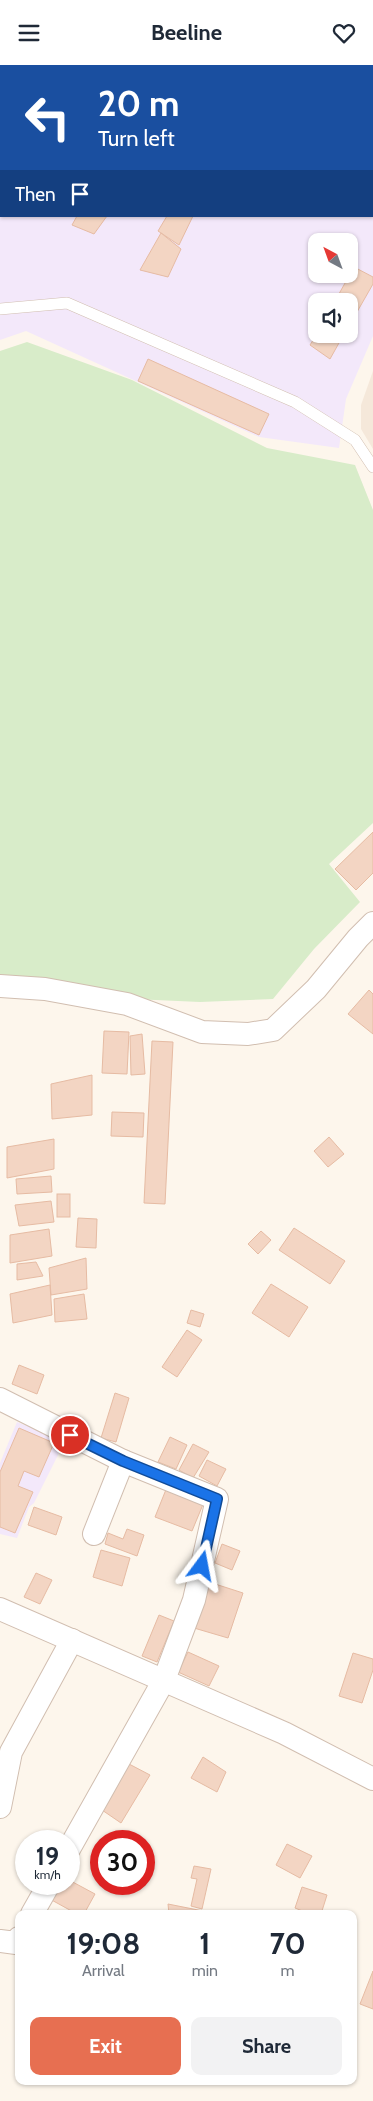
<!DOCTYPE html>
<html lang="en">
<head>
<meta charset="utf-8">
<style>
  :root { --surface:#fff; --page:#f2f2f3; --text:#1f2937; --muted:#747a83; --accent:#e76f51 }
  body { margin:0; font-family:Cabin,sans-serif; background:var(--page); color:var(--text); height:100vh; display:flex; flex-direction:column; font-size:19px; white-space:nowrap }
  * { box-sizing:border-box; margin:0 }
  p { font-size:16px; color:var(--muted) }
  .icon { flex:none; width:28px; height:28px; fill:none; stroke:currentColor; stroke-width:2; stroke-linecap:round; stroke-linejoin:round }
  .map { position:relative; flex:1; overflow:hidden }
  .drawer { position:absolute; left:15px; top:1845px; width:342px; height:175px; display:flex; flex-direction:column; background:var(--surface); border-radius:10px; box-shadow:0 1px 4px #0004 }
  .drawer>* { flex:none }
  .hud { position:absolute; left:0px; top:0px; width:374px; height:152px; box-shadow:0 1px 4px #0004; background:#1a4fa0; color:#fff; overflow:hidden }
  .needle { width:32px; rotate:319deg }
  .fabs { position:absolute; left:308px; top:168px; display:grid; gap:10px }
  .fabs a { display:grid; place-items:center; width:50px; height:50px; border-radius:10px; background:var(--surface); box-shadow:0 1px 4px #0004; font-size:25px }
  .speed { position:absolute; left:15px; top:1765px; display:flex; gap:10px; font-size:25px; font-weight:700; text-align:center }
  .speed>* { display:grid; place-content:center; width:65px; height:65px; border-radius:50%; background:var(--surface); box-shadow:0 1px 4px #0004; line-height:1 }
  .speed small { font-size:12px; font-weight:400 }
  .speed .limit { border:8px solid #d22; background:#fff; color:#111 }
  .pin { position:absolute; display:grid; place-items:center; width:42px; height:42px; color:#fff; margin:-21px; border:2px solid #fff; border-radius:50%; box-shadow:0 1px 5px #0007 }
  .me { position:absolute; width:55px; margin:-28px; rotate:13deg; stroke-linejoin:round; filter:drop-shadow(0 0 4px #0008) }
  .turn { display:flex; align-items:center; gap:18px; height:105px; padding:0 15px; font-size:22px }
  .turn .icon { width:65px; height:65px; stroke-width:2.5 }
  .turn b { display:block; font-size:35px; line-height:42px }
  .then { display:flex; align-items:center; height:48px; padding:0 15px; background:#0003; gap:10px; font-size:19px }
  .eta { display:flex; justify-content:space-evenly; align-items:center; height:85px; text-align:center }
  .eta b { font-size:30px; font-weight:700; line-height:35px }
  .button { display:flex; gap:10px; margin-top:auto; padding:10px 15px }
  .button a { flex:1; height:58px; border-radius:10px; background:var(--accent); color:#fff; font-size:20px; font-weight:700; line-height:58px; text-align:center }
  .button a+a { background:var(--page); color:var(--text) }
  header { display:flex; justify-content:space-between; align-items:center; height:65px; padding:0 15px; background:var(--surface); font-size:22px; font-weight:700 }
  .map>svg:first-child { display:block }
  .residential { fill:#f5e8da }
  .education { fill:#f3e8fa; fill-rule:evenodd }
  .green { fill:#d8ecc9 }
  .building { fill:#f3d5c3; stroke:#e6bba3 }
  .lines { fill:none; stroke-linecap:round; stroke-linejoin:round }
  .lane-casing { stroke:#d1beb0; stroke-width:12 }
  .street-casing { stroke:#d1beb0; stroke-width:24 }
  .lane { stroke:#fff; stroke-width:11 }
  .street { stroke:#fff; stroke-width:22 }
  .route-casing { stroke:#114b97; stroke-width:12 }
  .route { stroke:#1a73e8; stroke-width:9 }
</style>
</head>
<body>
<header><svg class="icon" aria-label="menu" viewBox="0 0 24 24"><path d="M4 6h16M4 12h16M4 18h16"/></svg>Beeline<svg class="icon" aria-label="heart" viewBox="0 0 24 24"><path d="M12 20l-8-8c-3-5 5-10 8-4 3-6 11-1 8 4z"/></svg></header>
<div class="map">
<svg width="373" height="2036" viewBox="0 0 373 2036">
  <rect width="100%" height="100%" fill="#fdf6ec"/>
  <!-- residential -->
  <path class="residential" d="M373,306V384L361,364V340Z"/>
  <!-- education -->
  <g class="education">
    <path d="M0,0H373V271L346,334L339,383L259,372L26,266L0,275ZM1,1H372V151H1ZM316,176H349V209H316ZM316,236H349V269H316Z"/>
    <path d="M17,1357L65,1376L34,1438L29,1442L17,1473L0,1469V1398Z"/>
  </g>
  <!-- green -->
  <path class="green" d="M27,277L132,315L267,383L355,400L373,445V758L329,799L360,837L314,884L273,934L200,937L0,928V286Z"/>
  <!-- building -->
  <g class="building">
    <path d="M164,0H198L163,1Z"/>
    <path d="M1,65V110L0,109Z"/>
    <path d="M77,151H107L94,169L72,160Z"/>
    <path d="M167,151H193L179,180L158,166Z"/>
    <path d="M161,168L181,184L168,212L140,205Z"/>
    <path d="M354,202L373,212V219L349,261V236H335Z"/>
    <path d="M317,269H344L330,294L310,280Z"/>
    <path d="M148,294L269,349L259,370L138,316Z"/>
    <path d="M373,767V808L356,825L335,804Z"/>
    <path d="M369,925L373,929V969L348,949Z"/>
    <path d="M104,966L129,967L127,1009L102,1008Z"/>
    <path d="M142,969L145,1009L131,1010L130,971Z"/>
    <path d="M152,976L173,977L165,1139L144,1138Z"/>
    <path d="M92,1010V1050L52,1054L51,1019Z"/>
    <path d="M112,1047L144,1048L143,1072L111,1071Z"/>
    <path d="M329,1072L344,1089L328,1102L314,1086Z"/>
    <path d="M54,1074V1104L7,1113V1082Z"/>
    <path d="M51,1111L52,1127L17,1129L16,1114Z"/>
    <rect x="57" y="1129" width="13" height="23"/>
    <path d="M51,1136L54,1157L19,1161L15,1140Z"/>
    <path d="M78,1153L97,1154L96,1183L76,1182Z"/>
    <path d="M294,1163L345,1196L330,1219L279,1185Z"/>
    <path d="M49,1164L52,1191L10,1198V1170Z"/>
    <path d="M261,1166L271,1175L258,1189L248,1179Z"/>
    <path d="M86,1193L87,1224L51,1230L49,1203Z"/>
    <path d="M36,1197L43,1211L17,1215V1199Z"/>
    <path d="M271,1219L308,1242L289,1272L252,1248Z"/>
    <path d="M50,1220L52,1250L13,1258L10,1229Z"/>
    <path d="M84,1229L87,1254L55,1257L54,1234Z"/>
    <path d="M191,1245L204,1249L200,1262L187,1258Z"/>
    <path d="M187,1265L202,1275L177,1312L162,1302Z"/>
    <path d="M19,1300L44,1310L37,1329L12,1319Z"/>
    <path d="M115,1328L129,1333L116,1377L101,1373Z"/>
    <path d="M19,1363L54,1378L39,1412L24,1406L18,1421L33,1427L15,1468L0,1462V1407Z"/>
    <path d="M170,1372L187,1380L176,1404L158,1397Z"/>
    <path d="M193,1379L209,1387L193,1413L179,1405Z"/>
    <path d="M207,1395L226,1404L217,1421L199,1411Z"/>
    <path d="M167,1422L204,1437L192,1466L155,1452Z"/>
    <path d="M34,1442L62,1452L56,1470L28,1460Z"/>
    <path d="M127,1464L144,1470L137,1491L105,1479L108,1468L123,1474Z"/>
    <path d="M222,1479L240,1486L232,1505L215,1498Z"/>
    <path d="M101,1485L130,1493L122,1521L93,1512Z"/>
    <path d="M36,1508L52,1515L40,1539L24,1532Z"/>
    <path d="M209,1517L243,1528L228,1573L194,1563Z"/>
    <path d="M159,1550L174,1556L157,1597L142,1591Z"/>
    <path d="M188,1587L219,1601L209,1621L178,1607Z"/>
    <path d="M353,1588L373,1594V1605L362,1638L339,1631Z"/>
    <path d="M203,1692L226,1707L217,1727L191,1713Z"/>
    <path d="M129,1699L150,1710L121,1758L102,1745Z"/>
    <path d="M287,1779L312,1791L300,1813L276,1800Z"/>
    <path d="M194,1801L211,1804L202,1844L191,1841L197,1814L191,1813Z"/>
    <path d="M69,1815L95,1829L84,1849H77L48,1833L55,1819H69Z"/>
    <path d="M302,1822L327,1830L321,1849H310L295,1843Z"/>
    <path d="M168,1839L208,1847L207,1849H169Z"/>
    <path d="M373,1906V1944L360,1939Z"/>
  </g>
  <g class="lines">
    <!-- lane casing -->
    <g class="lane-casing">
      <path id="lane" d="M0,244L67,238L295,337L355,375L373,402"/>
    </g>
    <!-- street casing -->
    <g class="street-casing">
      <g id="street">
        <path d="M27,1L28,0"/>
        <path d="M0,43L1,41"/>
        <path d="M0,921L45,924L127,939L202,967L248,969L273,965L316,924L358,873L373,858"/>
        <path d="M0,1334L123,1396L217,1434L194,1535L164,1615L69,1784"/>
        <path d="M94,1469L123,1396"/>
        <path d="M0,1544L284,1668L373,1714"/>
        <path d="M0,1742L11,1687L72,1575"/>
        <path d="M32,1849L49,1819"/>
        <path d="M0,1876L16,1878L19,1873"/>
      </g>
    </g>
    <!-- lane -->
    <use href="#lane" class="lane"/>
    <!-- street -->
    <use href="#street" class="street"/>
  </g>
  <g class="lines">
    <!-- route casing -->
    <g class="route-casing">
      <path id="route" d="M70,1370L123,1396L217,1434L202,1501"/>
    </g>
    <!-- route -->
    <use href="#route" class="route"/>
  </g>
</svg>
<div class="fabs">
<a><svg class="needle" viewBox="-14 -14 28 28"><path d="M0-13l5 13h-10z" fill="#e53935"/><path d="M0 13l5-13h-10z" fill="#747a83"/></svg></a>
<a><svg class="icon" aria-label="sound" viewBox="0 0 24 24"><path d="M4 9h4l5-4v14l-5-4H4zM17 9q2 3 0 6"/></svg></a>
</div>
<div class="speed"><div>19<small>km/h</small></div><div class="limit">30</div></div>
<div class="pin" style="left:70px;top:1370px;background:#d93025"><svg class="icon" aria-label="arrive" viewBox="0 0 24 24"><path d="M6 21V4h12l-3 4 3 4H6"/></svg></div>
<svg class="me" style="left:202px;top:1501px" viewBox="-20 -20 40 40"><path d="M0-17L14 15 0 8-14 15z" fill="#1a73e8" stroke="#fff" stroke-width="4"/></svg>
<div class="hud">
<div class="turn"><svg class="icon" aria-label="left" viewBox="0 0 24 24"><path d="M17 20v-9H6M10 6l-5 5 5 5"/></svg><div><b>20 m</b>Turn left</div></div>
<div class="then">Then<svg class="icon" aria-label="arrive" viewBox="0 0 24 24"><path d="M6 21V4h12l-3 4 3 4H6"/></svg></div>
</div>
<section class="drawer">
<div class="eta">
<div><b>19:08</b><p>Arrival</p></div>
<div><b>1</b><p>min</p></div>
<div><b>70</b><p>m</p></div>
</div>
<div class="button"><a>Exit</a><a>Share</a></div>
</section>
</div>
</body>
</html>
